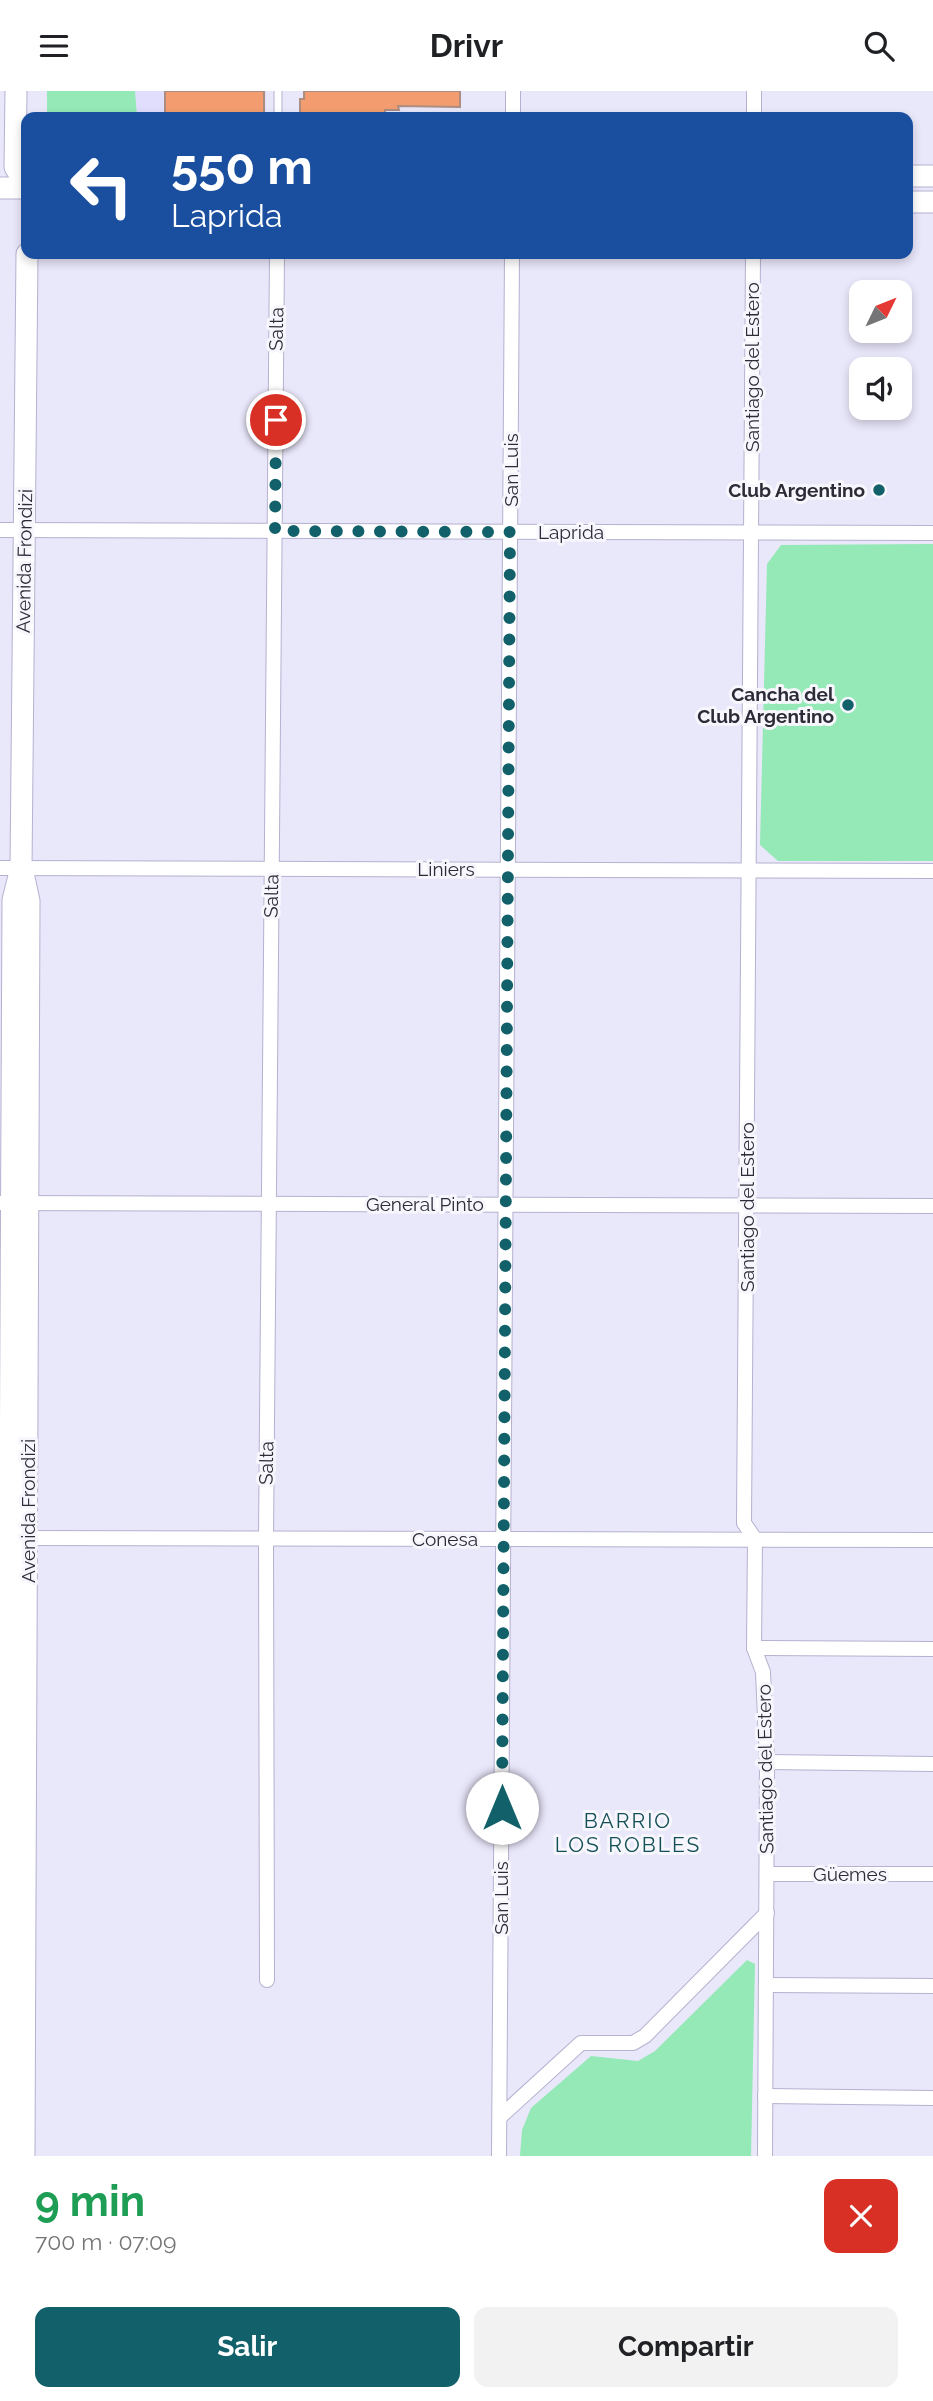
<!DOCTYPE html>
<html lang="es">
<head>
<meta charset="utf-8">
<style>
  :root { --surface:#fff; --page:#f2f2f2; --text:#202124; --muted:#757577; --accent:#12616a }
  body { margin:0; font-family:Raleway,sans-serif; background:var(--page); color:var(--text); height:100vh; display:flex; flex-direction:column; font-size:26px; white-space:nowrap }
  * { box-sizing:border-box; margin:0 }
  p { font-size:23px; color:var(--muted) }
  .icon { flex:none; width:38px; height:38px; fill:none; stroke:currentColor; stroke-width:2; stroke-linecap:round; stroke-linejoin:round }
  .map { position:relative; height:2065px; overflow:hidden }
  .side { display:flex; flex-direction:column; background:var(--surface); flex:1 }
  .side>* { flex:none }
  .hud { position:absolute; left:21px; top:21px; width:892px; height:147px; border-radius:14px; box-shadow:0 4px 10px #0003; background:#1a4fa0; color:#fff; overflow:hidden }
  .needle { width:46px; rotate:47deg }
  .fabs { position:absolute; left:849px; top:189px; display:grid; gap:14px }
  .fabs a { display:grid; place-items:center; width:63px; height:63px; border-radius:14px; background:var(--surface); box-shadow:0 4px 10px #0003; font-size:35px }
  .pin { position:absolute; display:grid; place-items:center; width:60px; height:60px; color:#fff; margin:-30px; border:4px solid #fff; border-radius:50%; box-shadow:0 2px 7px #0007 }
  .me { position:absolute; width:77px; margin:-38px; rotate:0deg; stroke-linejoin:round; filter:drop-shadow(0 0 5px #0008) }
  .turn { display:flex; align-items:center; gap:24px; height:147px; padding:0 35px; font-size:32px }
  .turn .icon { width:91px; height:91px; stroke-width:2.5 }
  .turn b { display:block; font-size:49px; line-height:60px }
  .round { display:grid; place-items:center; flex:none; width:74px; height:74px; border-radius:14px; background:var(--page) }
  .summary { display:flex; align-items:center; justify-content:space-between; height:119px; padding:0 35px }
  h1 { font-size:42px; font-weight:700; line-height:52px; color:#1e9e55 }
  .primary-button { display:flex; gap:14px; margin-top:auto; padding:14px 35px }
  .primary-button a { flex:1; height:80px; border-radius:14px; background:var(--accent); color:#fff; font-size:28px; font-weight:700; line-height:80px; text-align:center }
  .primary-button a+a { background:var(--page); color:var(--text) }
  header { display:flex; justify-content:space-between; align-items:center; height:91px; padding:0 35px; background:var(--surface); font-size:32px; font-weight:700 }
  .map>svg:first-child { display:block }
  .built { fill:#e1defd }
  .green { fill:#94e9b6 }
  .building { fill:#f39c70; stroke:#ac8d7f; stroke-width:2 }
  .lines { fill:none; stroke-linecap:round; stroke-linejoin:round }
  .lane-casing { stroke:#b5b1cf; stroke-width:9 }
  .street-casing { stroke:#b5b1cf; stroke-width:16 }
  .secondary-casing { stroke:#b5b1cf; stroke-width:23 }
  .lane { stroke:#fff; stroke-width:7 }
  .street { stroke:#fff; stroke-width:14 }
  .secondary { stroke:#fff; stroke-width:21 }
  .route { stroke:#12616a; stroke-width:12; stroke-dasharray:0 21.6 }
  .poi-dot { fill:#12616a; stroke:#f6f6fc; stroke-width:2.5 }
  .labels { text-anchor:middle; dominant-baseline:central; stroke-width:6; stroke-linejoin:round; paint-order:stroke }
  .street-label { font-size:19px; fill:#2c2b37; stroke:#f6f6fc }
  .poi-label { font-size:19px; font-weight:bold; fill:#2c2b37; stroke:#f6f6fc; text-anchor:end }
  .neighbourhood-label { font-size:21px; letter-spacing:2px; fill:#134f56; stroke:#f6f6fc }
</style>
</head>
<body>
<header><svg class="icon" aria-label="menu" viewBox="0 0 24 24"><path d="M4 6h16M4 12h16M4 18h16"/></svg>Drivr<svg class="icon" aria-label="search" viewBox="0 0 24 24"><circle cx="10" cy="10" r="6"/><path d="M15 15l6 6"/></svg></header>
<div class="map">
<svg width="933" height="2065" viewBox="0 0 933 2065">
  <rect width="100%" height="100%" fill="#e9e7fa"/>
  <!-- built -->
  <path class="built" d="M135,0H266V26H137Z"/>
  <!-- green -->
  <g class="green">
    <path d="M47,0H135L137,26H47Z"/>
    <path d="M933,453V770H778L760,754L767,473L781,454Z"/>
    <path d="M747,1869L755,1873L751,2065H520L522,2039L531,2017L591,1965L638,1970L655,1960Z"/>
  </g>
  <!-- building -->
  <g class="building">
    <rect x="165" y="0" width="99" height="26"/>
    <path d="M304,0H460V16L398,15L399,19H385V26H300V8H304Z"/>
  </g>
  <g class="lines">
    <!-- lane casing -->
    <g class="lane-casing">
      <path id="lane" d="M278,26V0"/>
    </g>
    <!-- street casing -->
    <g class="street-casing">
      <g id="street">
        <path d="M513,26V0"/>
        <path d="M754,26V0"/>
        <path d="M753,163L744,1432L755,1448L754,1557L763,1581L767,1671L765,2065"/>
        <path d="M0,439L933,442"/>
        <path d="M0,777L933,780"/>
        <path d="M0,1112L933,1115"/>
        <path d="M19,1447L933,1449"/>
        <path d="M754,1557L933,1558"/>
        <path d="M767,1671L933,1673"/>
        <path d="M768,1783H933"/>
        <path d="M267,1889L266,1447L277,163"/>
        <path d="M767,1894L933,1895"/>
        <path d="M765,2005L933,2007"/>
        <path d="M500,2026L581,1952H633L645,1945L767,1822"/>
        <path d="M499,2065L512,163"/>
      </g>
    </g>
    <!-- secondary casing -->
    <g class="secondary-casing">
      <g id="secondary">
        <path d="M16,0L15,76L26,94"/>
        <path d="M908,85H933"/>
        <path d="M0,97H26"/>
        <path d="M908,111H933"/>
        <path d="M23,782L29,810L24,2065"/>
        <path d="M7,2065L13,809L21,777L27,163"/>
      </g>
    </g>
    <!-- lane -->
    <use href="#lane" class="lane"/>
    <!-- street -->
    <use href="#street" class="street"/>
    <!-- secondary -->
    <use href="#secondary" class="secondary"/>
  </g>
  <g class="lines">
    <!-- route -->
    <path class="route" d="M276,329L275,440L510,441L502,1717"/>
  </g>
  <!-- markers -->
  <g class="poi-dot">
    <circle cx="879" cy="399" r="7"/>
    <circle cx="848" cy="614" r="7"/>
  </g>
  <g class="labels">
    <!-- street labels -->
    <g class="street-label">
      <text transform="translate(276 238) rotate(-89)">Salta</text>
      <text transform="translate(752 276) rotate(-90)">Santiago del Estero</text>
      <text transform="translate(511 379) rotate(-90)">San Luis</text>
      <text x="571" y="441">Laprida</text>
      <text transform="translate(24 470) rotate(-89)">Avenida Frondizi</text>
      <text x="446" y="778">Liniers</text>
      <text transform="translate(271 805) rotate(-89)">Salta</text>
      <text x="425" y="1113">General Pinto</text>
      <text transform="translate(747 1116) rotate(-90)">Santiago del Estero</text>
      <text transform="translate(266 1372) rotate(-89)">Salta</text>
      <text transform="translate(28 1420) rotate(-90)">Avenida Frondizi</text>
      <text x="445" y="1448">Conesa</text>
      <text transform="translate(765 1678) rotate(-91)">Santiago del Estero</text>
      <text x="850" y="1783">Güemes</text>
      <text transform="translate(501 1807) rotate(-90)">San Luis</text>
    </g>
    <!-- poi labels -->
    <g class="poi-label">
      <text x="865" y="399">Club Argentino</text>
      <text x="834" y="603">Cancha del<tspan x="834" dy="22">Club Argentino</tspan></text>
    </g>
    <!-- neighbourhood labels -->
    <g class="neighbourhood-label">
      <text x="628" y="1729">BARRIO<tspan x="628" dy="24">LOS ROBLES</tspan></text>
    </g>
  </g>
</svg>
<div class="fabs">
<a><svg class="needle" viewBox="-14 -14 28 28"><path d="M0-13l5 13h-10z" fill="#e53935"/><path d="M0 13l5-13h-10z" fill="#757577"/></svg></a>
<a><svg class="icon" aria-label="sound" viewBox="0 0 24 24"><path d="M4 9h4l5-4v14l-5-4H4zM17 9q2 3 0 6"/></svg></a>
</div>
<div class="pin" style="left:276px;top:329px;background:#d93025"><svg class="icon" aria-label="arrive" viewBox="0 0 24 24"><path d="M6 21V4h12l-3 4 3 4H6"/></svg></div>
<svg class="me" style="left:502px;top:1717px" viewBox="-20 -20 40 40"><circle r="19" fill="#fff"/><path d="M0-13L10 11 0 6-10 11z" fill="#12616a"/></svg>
<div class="hud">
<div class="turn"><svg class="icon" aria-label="left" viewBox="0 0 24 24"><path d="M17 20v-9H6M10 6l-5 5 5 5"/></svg><div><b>550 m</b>Laprida</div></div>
</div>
</div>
<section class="side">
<div class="summary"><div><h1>9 min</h1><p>700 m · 07:09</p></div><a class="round" style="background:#d93025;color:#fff"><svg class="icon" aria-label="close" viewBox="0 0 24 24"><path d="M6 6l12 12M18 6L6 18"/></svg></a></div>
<div class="primary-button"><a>Salir</a><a>Compartir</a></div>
</section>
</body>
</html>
